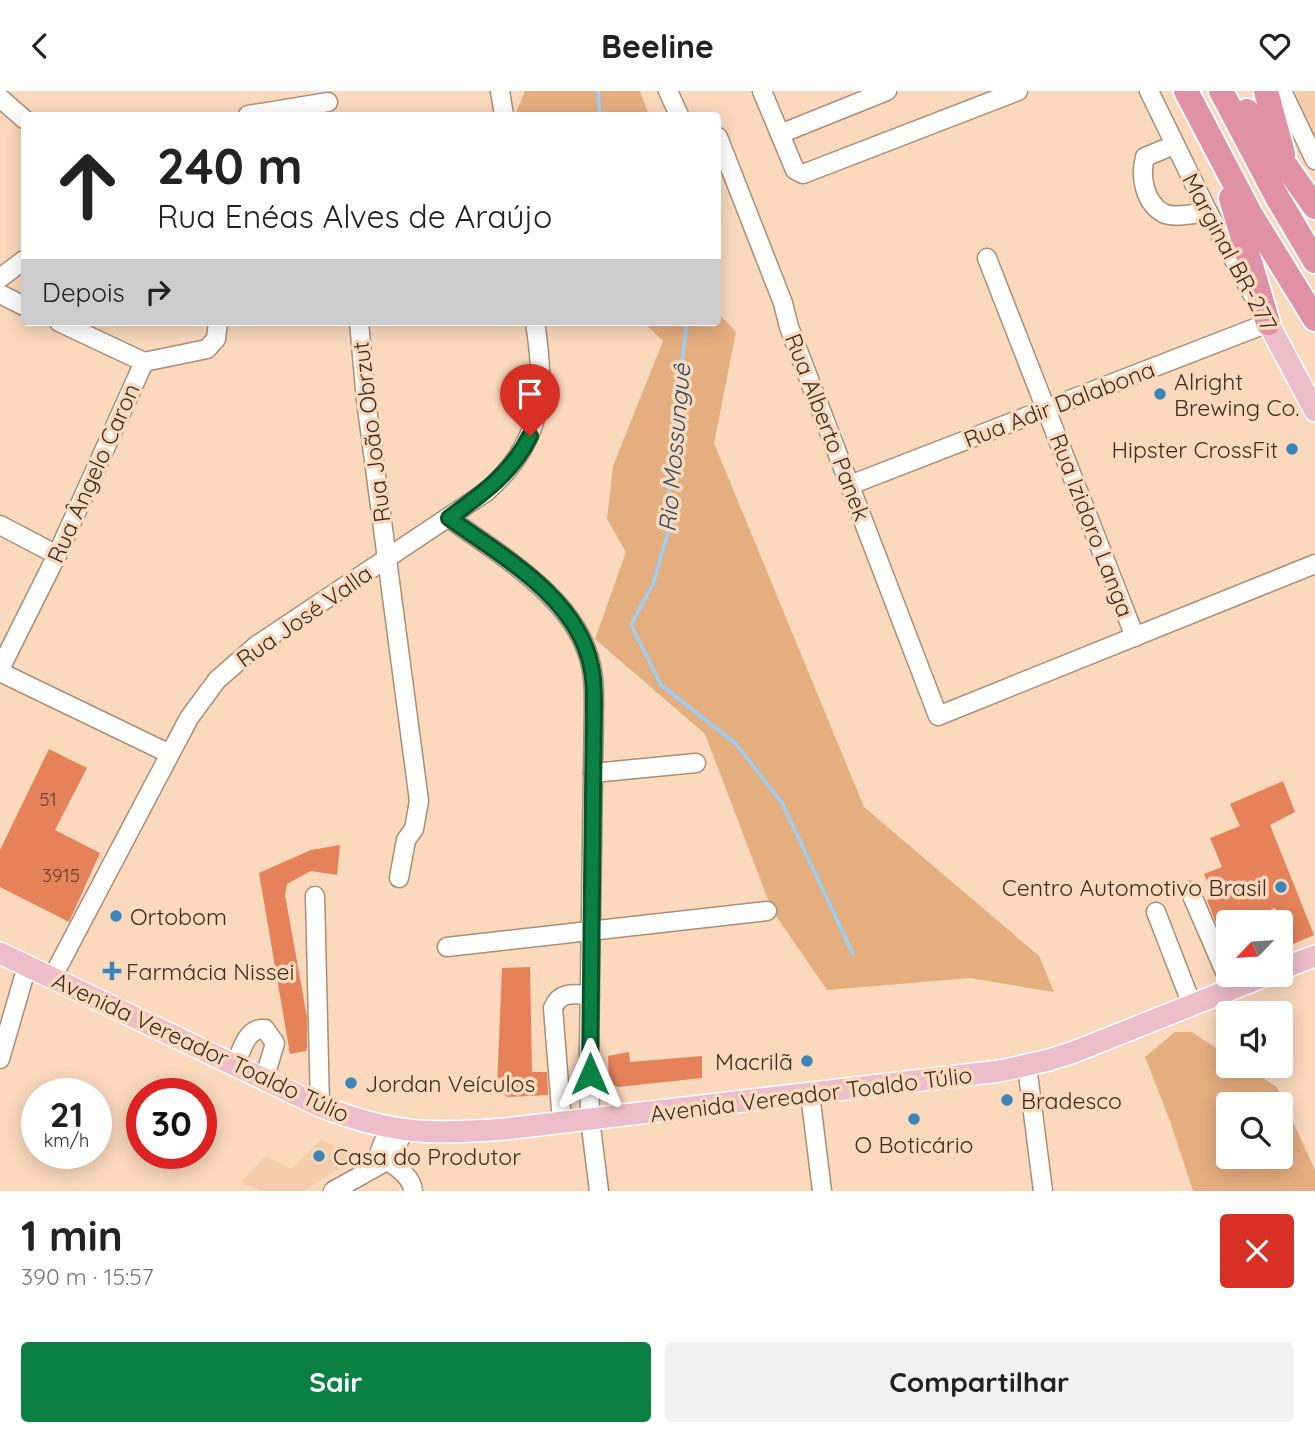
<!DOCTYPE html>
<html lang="pt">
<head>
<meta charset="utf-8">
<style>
  :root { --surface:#fff; --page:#f2f2f2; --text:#222; --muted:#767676; --accent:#0b8043 }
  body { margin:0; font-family:Quicksand,sans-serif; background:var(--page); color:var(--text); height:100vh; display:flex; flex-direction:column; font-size:26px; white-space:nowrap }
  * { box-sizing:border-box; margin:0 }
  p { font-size:23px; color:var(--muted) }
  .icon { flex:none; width:38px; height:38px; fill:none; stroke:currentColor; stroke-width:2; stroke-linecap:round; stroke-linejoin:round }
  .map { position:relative; height:1100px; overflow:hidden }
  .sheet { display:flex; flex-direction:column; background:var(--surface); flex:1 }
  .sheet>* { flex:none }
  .banner { position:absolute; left:21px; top:21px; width:700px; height:214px; border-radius:7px; box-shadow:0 4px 18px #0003; background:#fff; color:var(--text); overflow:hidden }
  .needle { width:46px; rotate:245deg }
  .tools { position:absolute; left:1216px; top:819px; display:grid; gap:14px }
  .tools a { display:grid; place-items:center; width:77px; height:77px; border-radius:7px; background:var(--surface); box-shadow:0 4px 18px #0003; font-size:35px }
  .speed { position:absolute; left:21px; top:987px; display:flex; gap:14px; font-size:35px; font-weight:700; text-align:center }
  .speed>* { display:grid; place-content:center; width:91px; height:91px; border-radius:50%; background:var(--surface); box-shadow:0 4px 18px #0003; line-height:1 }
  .speed small { font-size:18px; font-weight:400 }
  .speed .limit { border:10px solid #d22; background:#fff; color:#111 }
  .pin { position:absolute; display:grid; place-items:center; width:60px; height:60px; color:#fff; margin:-72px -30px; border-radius:50% 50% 50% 0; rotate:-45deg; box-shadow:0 0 7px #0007 }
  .pin .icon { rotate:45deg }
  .me { position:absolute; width:77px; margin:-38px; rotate:0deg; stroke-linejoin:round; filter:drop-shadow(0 0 5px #0008) }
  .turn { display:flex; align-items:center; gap:24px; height:147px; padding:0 21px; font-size:32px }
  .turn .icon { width:91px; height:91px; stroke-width:2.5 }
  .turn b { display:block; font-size:49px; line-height:60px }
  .then { display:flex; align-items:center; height:66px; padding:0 21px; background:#0003; gap:14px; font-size:26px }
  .round { display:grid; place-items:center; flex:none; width:74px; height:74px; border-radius:7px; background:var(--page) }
  .headline { display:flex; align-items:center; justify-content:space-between; height:119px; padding:0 21px }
  h1 { font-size:42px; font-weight:800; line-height:52px }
  .action { display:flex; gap:14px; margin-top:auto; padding:14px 21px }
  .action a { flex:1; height:80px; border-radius:7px; background:var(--accent); color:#fff; font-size:28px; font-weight:800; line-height:80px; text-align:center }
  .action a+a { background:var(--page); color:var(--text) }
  header { display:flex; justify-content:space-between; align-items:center; height:91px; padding:0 21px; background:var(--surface); font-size:32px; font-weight:800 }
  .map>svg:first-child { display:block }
  .built { fill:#f4cdac }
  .green { fill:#e4ae7f; fill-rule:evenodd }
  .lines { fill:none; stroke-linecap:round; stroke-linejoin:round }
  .stream { stroke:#99cff9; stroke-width:3.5 }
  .building { fill:#e68259 }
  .minor-casing { stroke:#ac8e74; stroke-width:21 }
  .major-casing { stroke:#fff; stroke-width:24 }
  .highway-casing { stroke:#fff; stroke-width:28 }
  .minor { stroke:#fff; stroke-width:18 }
  .major { stroke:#ecbdca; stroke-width:21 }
  .highway { stroke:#e091a6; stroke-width:24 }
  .route-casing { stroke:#07532c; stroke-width:18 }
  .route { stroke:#0b8043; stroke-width:12 }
  .poi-dot { fill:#3b85b9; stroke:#fad9bd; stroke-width:2.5 }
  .labels { text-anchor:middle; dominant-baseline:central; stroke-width:7; stroke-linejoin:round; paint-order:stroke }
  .number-label { font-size:19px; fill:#654230 }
  .street-label { font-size:23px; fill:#3a2d23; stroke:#fad9bd }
  .poi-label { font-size:23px; fill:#3a2d23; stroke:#fad9bd; text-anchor:start }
  .water-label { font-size:24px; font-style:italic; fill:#244c68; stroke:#fad9bd }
</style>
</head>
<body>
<header><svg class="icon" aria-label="back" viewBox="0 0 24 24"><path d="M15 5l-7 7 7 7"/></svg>Beeline<svg class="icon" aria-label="heart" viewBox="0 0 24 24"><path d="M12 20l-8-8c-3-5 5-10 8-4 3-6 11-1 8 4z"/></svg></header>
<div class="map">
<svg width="1315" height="1100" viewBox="0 0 1315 1100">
  <rect width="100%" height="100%" fill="#fad9bd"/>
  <!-- built -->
  <g class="built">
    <path d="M1295,0H1315V45Z"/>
    <path d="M321,1049L344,1059L350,1070L304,1100H261L241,1091L266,1065L291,1078Z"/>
  </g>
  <!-- green -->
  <g class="green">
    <path d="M525,0H640L649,24H515Z"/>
    <path d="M718,222L736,241L714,352L864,716L1039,865L1054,901L970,887L827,899L772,819L705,643L595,548L626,461L607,428L613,375L663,250L643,231H718Z"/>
    <path d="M1175,941H1192L1228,965V975H1244L1277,996L1315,1079V1100H1193L1170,1030L1145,966ZM1228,1013H1281V1066H1228Z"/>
  </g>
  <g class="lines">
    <!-- stream -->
    <g class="stream">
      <path d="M598,0L600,24"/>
      <path d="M687,231L668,381L670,435L653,493L631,534L661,594L736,653L782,712L853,863"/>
    </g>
  </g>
  <!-- building -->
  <g class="building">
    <path d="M49,658L87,677L55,739L100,762L69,831L0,796V759Z"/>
    <path d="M1283,690L1295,721L1270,734L1314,844L1291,854L1275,817L1244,829L1243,827L1228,831L1218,837L1207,809L1214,807L1204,783L1222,776L1210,747L1240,735L1230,713Z"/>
    <path d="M340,754L337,784L311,780L287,793L285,804L307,926V957L306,960L290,963L259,782L311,759Z"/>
    <path d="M530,876L532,981H547L548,1004L507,1006L497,996L502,877Z"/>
    <path d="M629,961L630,971L702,965V987L618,996L609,991L608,965Z"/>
  </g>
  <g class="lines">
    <!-- minor casing -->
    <g class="minor-casing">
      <g id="minor">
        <path d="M500,0L504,24"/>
        <path d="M668,0L679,24"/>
        <path d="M762,0L795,79L803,83L1018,0"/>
        <path d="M1282,0L1315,69"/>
        <path d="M0,7L24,28"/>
        <path d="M248,24L328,11"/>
        <path d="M780,43L887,0"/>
        <path d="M718,46L783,212L789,236L938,625L1315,473"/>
        <path d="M1174,54L1145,66C1140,85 1144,111 1163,122C1175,128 1196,122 1208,121"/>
        <path d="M987,167L1135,546"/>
        <path d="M0,187L24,169"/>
        <path d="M0,203L24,215"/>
        <path d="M59,231L144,271"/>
        <path d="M359,231L366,309L419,710L414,738L406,749L399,787"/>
        <path d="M144,271L207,258L216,248L218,231"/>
        <path d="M850,394L1268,232L1208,121L1149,0"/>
        <path d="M449,427C499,464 578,508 591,575C594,587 594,600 594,612L589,960L590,1028L599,1100"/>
        <path d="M0,434L57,464"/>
        <path d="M0,578L57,464L144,271"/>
        <path d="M0,581L170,663"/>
        <path d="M593,682L696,672"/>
        <path d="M1190,800L1232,897"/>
        <path d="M315,805L320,1015"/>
        <path d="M1156,821L1192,914"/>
        <path d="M447,856L767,820"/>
        <path d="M52,887L189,627L217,589L257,554L486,401C543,351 546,302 535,231"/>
        <path d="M0,968L27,875"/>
        <path d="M235,975C241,961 246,936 265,938L275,952L264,989"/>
        <path d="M1027,975L1043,1100"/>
        <path d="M810,1003L822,1100"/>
        <path d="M562,1031L553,917C560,900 574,903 590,904"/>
        <path d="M388,1070C398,1077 412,1086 413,1100"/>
        <path d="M369,1078L378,1065L389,1037"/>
        <path d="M333,1100L392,1067L403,1040"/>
      </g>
    </g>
    <!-- major casing -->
    <g class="major-casing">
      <g id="major">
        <path d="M1268,232L1315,320"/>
        <path d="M0,862L320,1015C391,1043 430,1044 505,1038L1000,980L1049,969L1074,961L1267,884"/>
        <path d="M1281,878L1315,865"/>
      </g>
    </g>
    <!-- highway casing -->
    <g class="highway-casing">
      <g id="highway">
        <path d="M1186,0L1251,124L1315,228"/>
        <path d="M1221,0L1277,106L1315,170"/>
        <path d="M1266,0L1283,63"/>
        <path d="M1247,20L1315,116"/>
        <path d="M1231,107L1268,232"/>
      </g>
    </g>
    <!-- minor -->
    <use href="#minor" class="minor"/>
    <!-- major -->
    <use href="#major" class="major"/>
    <!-- highway -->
    <use href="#highway" class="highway"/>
  </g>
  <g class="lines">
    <!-- route casing -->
    <g class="route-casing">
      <path id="route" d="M530,345C512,382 482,403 449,427C501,465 577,506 591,575C594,587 594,600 594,612L590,983"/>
    </g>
    <!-- route -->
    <use href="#route" class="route"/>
  </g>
  <!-- markers -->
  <g class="poi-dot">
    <circle cx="1160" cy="303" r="7"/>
    <circle cx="1292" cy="358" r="7"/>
    <circle cx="1281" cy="796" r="7"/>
    <circle cx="116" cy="825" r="7"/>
    <path d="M108.5 869.5h7v7h7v7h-7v7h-7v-7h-7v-7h7z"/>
    <circle cx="807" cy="970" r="7"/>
    <circle cx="351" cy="992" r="7"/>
    <circle cx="1007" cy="1009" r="7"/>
    <circle cx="914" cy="1028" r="7"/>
    <circle cx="319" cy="1065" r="7"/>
  </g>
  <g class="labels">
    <!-- number labels -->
    <g class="number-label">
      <text x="48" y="708">51</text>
      <text x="61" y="784">3915</text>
    </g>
    <!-- street labels -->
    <g class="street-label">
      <text transform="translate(1230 161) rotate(62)">Marginal BR-277</text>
      <text transform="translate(1059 313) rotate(-21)">Rua Adir Dalabona</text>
      <text transform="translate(828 336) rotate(69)">Rua Alberto Panek</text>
      <text transform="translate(371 341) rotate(-97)">Rua João Obrzut</text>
      <text transform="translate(93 382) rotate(-66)">Rua Ângelo Caron</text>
      <text transform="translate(1092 434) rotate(69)">Rua Izidoro Langa</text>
      <text transform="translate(304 525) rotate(-35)">Rua José Valla</text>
      <text transform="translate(201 956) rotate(25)">Avenida Vereador Toaldo Túlio</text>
      <text transform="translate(811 1003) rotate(-7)">Avenida Vereador Toaldo Túlio</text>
    </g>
    <!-- poi labels -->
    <g class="poi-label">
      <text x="1174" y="290">Alright<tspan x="1174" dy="26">Brewing Co.</tspan></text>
      <text x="1278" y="358" text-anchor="end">Hipster CrossFit</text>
      <text x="1267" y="796" text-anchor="end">Centro Automotivo Brasil</text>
      <text x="130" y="825">Ortobom</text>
      <text x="126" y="880">Farmácia Nissei</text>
      <text x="793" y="970" text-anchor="end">Macrilã</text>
      <text x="365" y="992">Jordan Veículos</text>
      <text x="1021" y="1009">Bradesco</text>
      <text x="914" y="1053" text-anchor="middle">O Boticário</text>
      <text x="333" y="1065">Casa do Produtor</text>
    </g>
    <!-- water labels -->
    <g class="water-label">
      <text transform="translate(674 357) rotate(-85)">Rio Mossunguê</text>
    </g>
  </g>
</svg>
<div class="tools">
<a><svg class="needle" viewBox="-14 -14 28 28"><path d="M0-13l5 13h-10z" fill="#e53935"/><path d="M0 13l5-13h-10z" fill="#767676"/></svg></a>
<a><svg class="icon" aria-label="sound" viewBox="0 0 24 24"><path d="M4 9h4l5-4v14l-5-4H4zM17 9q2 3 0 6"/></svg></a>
<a><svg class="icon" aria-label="search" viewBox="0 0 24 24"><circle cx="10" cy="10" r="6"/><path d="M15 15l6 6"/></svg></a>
</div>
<div class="speed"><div>21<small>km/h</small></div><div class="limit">30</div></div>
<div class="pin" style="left:530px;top:345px;background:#d93025"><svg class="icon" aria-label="arrive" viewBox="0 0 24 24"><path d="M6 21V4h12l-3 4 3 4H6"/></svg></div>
<svg class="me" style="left:590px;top:983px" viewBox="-20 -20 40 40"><path d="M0-17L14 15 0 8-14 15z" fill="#0b8043" stroke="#fff" stroke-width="4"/></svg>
<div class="banner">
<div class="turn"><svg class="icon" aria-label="ahead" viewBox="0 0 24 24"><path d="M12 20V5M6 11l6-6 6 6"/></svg><div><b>240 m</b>Rua Enéas Alves de Araújo</div></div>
<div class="then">Depois<svg class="icon" aria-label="right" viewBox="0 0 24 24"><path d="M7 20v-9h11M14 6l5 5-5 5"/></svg></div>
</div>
</div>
<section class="sheet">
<div class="headline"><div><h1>1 min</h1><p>390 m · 15:57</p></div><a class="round" style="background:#d93025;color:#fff"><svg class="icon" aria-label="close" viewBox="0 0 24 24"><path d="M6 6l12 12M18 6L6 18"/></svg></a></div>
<div class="action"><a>Sair</a><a>Compartilhar</a></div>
</section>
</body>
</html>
